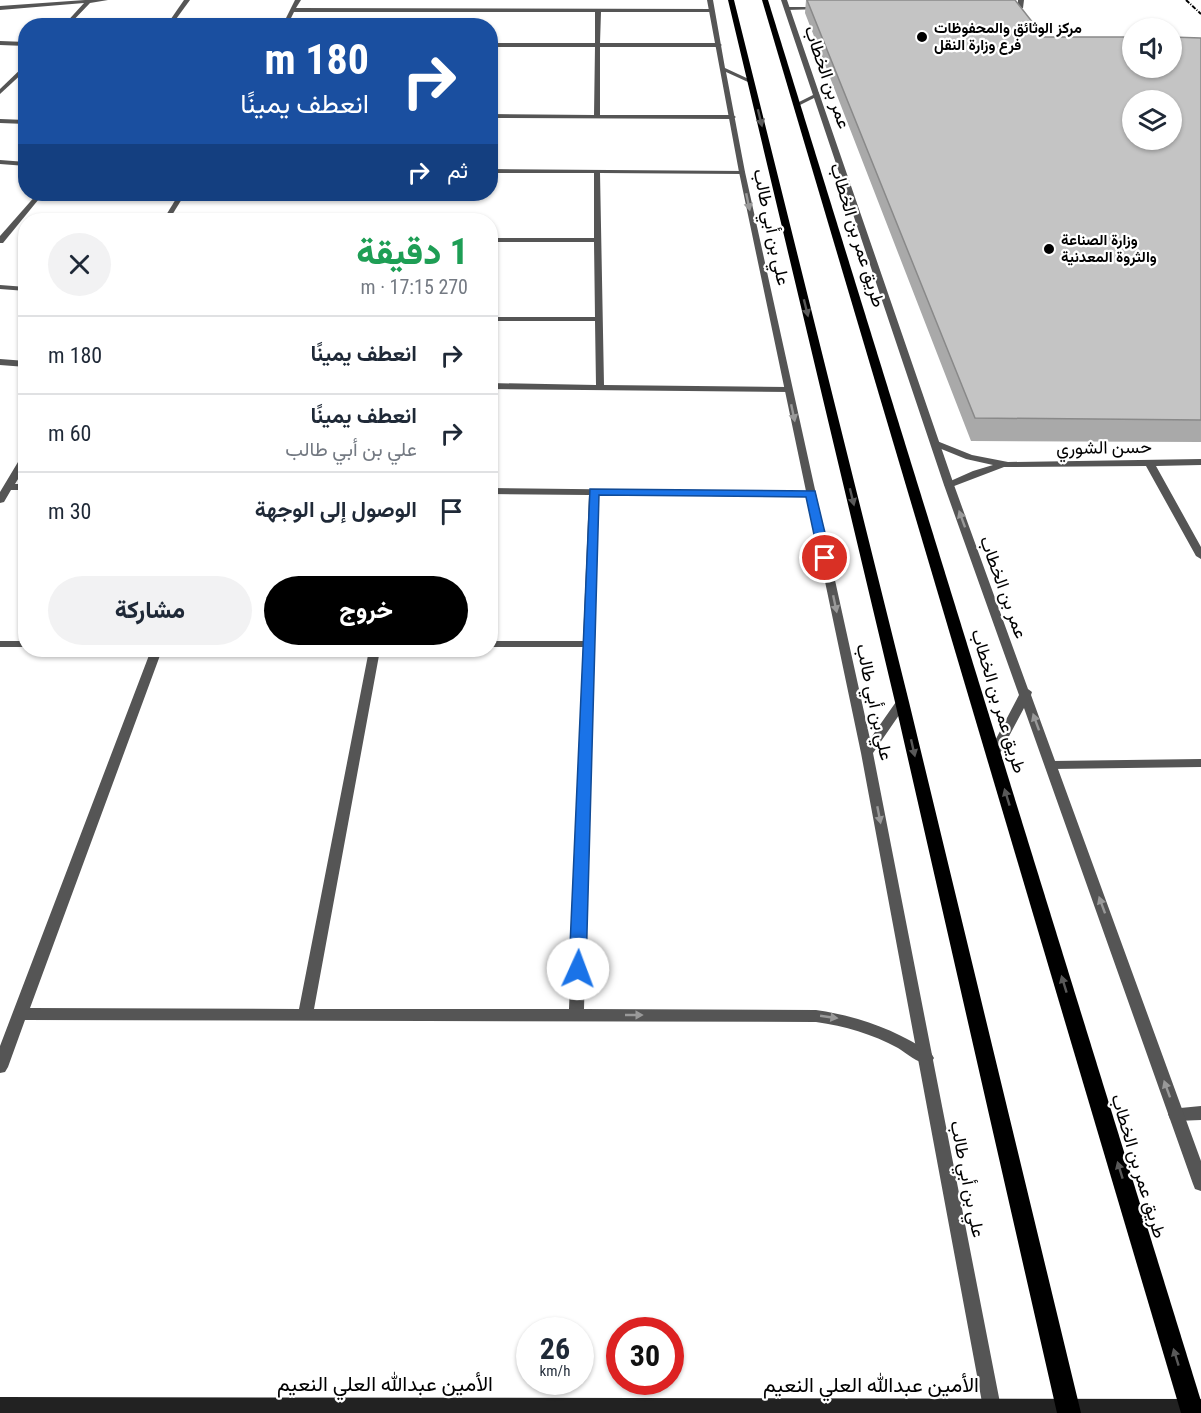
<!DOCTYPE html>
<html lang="ar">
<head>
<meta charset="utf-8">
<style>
  :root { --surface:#fff; --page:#f2f2f3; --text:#1f2937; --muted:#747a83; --line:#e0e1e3; --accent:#000 }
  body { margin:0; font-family:"Roboto Condensed",Vazirmatn,sans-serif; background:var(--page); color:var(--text); direction:rtl; height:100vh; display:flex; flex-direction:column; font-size:22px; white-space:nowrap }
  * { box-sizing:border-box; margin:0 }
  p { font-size:20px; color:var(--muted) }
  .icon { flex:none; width:33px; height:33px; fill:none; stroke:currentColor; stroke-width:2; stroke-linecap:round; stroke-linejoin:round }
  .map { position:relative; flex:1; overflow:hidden; direction:ltr }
  .panel { position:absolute; left:18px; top:213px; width:480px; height:444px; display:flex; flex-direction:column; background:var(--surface); border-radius:24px; box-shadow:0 2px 4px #0004; direction:rtl }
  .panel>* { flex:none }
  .guide { position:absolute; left:18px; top:18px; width:480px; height:183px; border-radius:24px; box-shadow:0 2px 4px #0004; direction:rtl; background:#1a4fa0; color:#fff; overflow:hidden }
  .tools { position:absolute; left:1122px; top:18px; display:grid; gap:12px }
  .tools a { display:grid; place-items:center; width:60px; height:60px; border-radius:50%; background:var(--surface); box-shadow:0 2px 4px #0004; font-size:30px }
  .speed { position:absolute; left:516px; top:1317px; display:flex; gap:12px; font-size:30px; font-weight:700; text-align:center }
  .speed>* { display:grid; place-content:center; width:78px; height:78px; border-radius:50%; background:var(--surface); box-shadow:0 2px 4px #0004; line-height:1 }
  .speed small { font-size:15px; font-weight:400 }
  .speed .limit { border:9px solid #d22; background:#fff; color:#111 }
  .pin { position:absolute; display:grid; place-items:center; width:51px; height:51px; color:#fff; margin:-26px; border:3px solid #fff; border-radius:50%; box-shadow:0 2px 6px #0007 }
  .me { position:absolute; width:66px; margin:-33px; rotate:2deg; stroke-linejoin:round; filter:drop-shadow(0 0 4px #0008) }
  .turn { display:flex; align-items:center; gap:21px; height:126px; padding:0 30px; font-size:27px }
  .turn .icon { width:78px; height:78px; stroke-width:2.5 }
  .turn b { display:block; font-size:42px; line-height:51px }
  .then { display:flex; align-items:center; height:57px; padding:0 30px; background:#0003; gap:12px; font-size:22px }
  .round { display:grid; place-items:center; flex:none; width:63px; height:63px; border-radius:32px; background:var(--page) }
  .head { display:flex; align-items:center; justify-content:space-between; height:102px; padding:0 30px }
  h1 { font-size:36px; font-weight:800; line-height:45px; color:#1e9e55 }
  .primary-button { display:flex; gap:12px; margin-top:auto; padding:12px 30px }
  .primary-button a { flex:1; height:69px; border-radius:36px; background:var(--accent); color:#fff; font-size:24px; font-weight:800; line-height:69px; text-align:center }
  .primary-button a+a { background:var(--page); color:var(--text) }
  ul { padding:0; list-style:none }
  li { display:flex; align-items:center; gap:18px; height:78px; padding:0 30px; border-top:2px solid var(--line) }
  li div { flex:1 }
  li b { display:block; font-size:22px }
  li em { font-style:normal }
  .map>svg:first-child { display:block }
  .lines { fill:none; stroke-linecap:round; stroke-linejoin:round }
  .minor { fill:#555; fill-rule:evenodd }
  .tertiary { fill:#555; fill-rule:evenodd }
  .secondary { fill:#222; fill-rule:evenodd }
  .primary { fill:#000; fill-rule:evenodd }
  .rail { stroke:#000; stroke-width:2; stroke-dasharray:4.5 1.5 1 1.5; stroke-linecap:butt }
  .wall { fill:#a9a9a9 }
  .building { fill:#c4c4c4; stroke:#898989; stroke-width:1.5; fill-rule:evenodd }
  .oneway { fill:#595959 }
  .oneway2 { fill:#999 }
  .route { fill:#1a73e8; stroke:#114b97; stroke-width:1.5 }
  .poi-dot { fill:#000; stroke:#fff; stroke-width:2 }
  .labels { text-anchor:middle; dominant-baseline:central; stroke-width:4.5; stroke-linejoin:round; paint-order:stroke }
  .far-poi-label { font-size:15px; font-weight:bold; fill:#000; stroke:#fff; text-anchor:start }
  .street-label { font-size:18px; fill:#000; stroke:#fff }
  .near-street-label { font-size:21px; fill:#000; stroke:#fff }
</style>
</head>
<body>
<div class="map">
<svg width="1201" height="1413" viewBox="0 0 1201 1413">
  <rect width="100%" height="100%" fill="#fff"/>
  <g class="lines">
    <!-- minor -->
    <g class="minor">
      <path d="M85,0H108L90,3L68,26H63L84,3L0,10V6Z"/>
      <path d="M184,0H190L171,26H166Z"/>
      <path d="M295,0H301L296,8L714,9L712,12H601L600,43H719L722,45L719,47H600V115H733L736,117L733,119L490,118V114L594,115L595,47H490V43H595V12H294L287,26H282Z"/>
      <path d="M1018,0H1024L1023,8L1002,7L1018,5Z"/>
      <path d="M788,7H820L823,9L786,10Z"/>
      <path d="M0,41L26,42V46L0,45Z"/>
      <path d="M26,64V70L0,94V89Z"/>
      <path d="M0,119L26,120V124L0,123Z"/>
      <path d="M0,160L26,162V166L0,164Z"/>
      <path d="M490,169L744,171L745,172L742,174L600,173L604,385L788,387L791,388V392L490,389V383L596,385L595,321H490V317H595L594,242H490V238H594V173H490Z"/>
      <path d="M37,194H43L3,243H0V236Z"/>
      <path d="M179,194H185L169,220H163Z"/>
      <path d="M0,285L26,287V291L0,289Z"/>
      <path d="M0,359L26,361V367L0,365Z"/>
      <path d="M937,441L972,455L1008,462L1201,459V465L1156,466L1201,547V559L1196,556L1146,466L1004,467L949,488L944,485L946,483L973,471L993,465L966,459L934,446L932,444Z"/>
      <path d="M26,454V466L15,484H26V490H11L4,502L0,503V492L21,457Z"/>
      <path d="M490,488L815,492V496L811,497L599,495L584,1009L816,1010C858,1016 896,1030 931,1053L934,1058L931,1063C920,1066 908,1054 898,1048C872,1034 845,1026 816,1022L25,1020L8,1067L5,1072L0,1073V1046L151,650H162L30,1008L299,1009L369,650H380L314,1009H569L583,647H490V641H583L589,495L490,494Z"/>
      <rect x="0" y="641" width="26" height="6"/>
      <path d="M1201,759V767L1052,769L1046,765L1052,761Z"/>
      <path d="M1201,1106V1120L1176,1121L1170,1119L1168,1114L1170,1109Z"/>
    </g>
    <!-- tertiary -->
    <g class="tertiary">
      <path d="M707,0H713L725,68L753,81L748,82L726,72L745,172L870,739L898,699H906L908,702L873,753L1002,1413H984L861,753L739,172Z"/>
      <path d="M781,0H787L954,485L1028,689L1032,692L1031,695L1201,1161V1191L1195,1189L1193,1184L1024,708L998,757H990L988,754L1019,695L944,485L814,98L800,105L795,104L813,95Z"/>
    </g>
    <!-- secondary -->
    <path class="secondary" d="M0,1397L1201,1399V1413H0Z"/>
    <!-- primary -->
    <g class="primary">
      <path d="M728,0H734L909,702L1081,1413H1057L895,702Z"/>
      <path d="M762,0H768L1201,1401V1413H1181Z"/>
    </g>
    <!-- rail -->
    <path class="rail" d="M1186,0L1201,14"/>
  </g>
  <!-- wall -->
  <path class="wall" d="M806,0H1015L1044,37L1201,38V442L971,441L805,13Z"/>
  <!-- building -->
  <path class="building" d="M807,0H1015L1044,37H1132V68H1172V37L1201,38V420L975,418ZM1132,100H1172V140H1132Z"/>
  <!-- one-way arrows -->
  <defs><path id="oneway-solid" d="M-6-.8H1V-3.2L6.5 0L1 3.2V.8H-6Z" transform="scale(1.5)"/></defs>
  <g class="oneway">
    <use href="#oneway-solid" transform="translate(760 118) rotate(76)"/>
    <use href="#oneway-solid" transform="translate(806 308) rotate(76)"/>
    <use href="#oneway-solid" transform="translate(852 497) rotate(76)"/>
    <use href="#oneway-solid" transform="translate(913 748) rotate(77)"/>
    <use href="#oneway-solid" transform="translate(1007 797) rotate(-107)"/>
    <use href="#oneway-solid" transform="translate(1064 984) rotate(-107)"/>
    <use href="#oneway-solid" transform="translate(1120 1170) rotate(-107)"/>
    <use href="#oneway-solid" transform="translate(1176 1357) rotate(-107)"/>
  </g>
  <g class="oneway2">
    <use href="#oneway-solid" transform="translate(748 202) rotate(78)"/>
    <use href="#oneway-solid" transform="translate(793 413) rotate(78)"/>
    <use href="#oneway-solid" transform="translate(962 519) rotate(-110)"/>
    <use href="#oneway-solid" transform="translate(835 604) rotate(78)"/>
    <use href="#oneway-solid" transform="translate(1036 722) rotate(-110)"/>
    <use href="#oneway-solid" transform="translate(879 815) rotate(79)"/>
    <use href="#oneway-solid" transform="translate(1102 905) rotate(-110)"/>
    <use href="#oneway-solid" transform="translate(634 1015)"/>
    <use href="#oneway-solid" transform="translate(829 1017) rotate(8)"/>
    <use href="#oneway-solid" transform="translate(1167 1089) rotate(-110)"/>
  </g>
  <!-- route -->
  <path class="route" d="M590,489L815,491L831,558L825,562L819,558L806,497L599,495L586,969L583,974H572L569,969Z"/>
  <!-- markers -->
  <g class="poi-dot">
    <circle cx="922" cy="37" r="6"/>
    <circle cx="1049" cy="249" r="6"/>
  </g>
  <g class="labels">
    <!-- far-poi labels -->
    <g class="far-poi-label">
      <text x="934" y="28">مركز الوثائق والمحفوظات<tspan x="934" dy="17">فرع وزارة النقل</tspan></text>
      <text x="1061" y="240">وزارة الصناعة<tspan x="1061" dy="17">والثروة المعدنية</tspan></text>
    </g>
    <!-- street labels -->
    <g class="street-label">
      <text transform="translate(828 77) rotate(71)">عمر بن الخطاب</text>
      <text transform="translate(772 227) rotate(78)">علي بن أبي طالب</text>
      <text transform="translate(858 235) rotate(73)">طريق عمر بن الخطاب</text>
      <text transform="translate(1104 447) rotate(-1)">حسن الشوري</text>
      <text transform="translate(1004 587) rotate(70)">عمر بن الخطاب</text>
      <text transform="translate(999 701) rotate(73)">طريق عمر بن الخطاب</text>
      <text transform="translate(875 702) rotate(78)">علي بن أبي طالب</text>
      <text transform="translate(1139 1166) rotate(73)">طريق عمر بن الخطاب</text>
      <text transform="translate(968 1179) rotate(79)">علي بن أبي طالب</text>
    </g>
    <!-- near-street labels -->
    <g class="near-street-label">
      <text x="385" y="1384">الأمين عبدالله العلي النعيم</text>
      <text x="871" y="1385">الأمين عبدالله العلي النعيم</text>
    </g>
  </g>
</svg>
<div class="tools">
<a><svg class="icon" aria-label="sound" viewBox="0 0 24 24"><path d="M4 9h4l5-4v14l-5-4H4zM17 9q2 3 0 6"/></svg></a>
<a><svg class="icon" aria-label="layers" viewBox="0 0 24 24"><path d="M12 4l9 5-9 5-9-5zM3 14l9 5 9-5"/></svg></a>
</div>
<div class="speed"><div>26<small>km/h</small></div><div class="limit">30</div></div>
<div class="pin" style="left:825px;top:558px;background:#d93025"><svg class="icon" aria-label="arrive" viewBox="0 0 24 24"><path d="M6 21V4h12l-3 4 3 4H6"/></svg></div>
<svg class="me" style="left:578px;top:969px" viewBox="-20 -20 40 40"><circle r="19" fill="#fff"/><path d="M0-13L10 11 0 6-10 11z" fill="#1a73e8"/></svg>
<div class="guide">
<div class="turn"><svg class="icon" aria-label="right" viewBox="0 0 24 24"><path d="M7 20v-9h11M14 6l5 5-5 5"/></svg><div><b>180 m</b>انعطف يمينًا</div></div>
<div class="then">ثم<svg class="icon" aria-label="right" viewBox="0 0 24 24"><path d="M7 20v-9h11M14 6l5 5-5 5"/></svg></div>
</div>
<section class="panel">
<div class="head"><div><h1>1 دقيقة</h1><p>270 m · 17:15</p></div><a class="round"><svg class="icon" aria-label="close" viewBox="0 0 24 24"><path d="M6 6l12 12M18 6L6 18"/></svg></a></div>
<ul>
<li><svg class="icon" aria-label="right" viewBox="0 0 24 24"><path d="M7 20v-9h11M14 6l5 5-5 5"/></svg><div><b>انعطف يمينًا</b></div><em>180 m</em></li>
<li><svg class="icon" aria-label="right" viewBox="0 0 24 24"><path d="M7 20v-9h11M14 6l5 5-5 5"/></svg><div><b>انعطف يمينًا</b><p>علي بن أبي طالب</p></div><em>60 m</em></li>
<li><svg class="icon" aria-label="arrive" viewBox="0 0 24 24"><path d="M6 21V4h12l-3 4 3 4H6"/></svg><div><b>الوصول إلى الوجهة</b></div><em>30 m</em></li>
</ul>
<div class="primary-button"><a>خروج</a><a>مشاركة</a></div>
</section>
</div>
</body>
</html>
